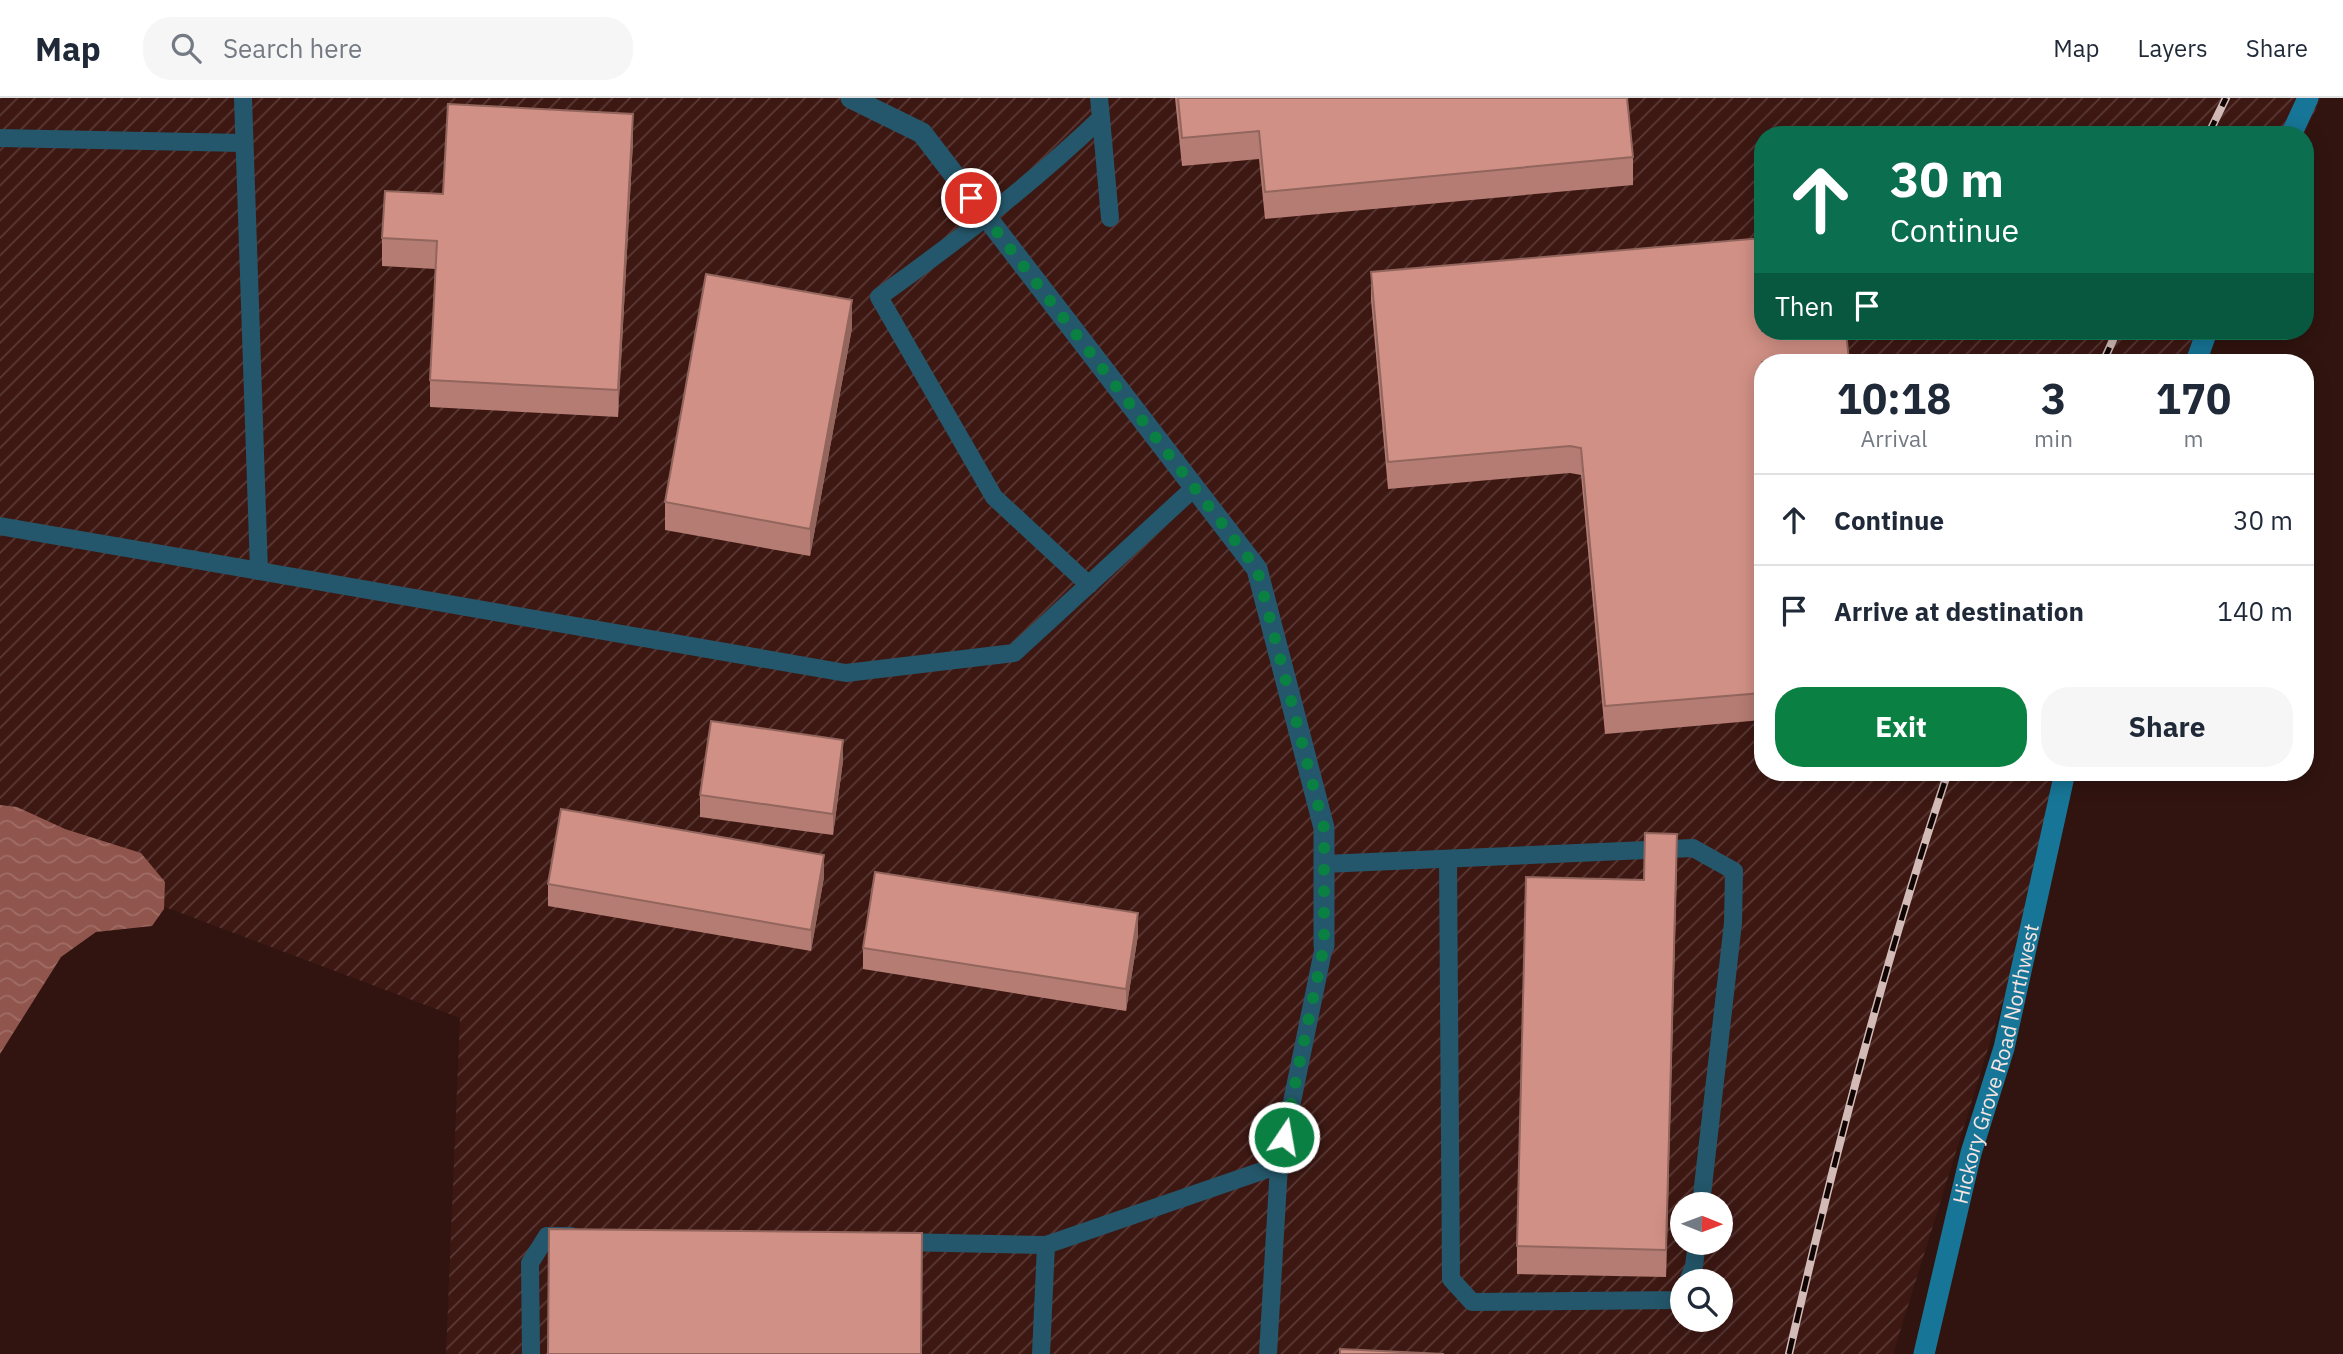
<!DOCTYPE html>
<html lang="en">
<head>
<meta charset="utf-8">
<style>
  :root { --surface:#fff; --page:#f6f6f7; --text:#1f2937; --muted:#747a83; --line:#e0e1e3; --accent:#0b8043 }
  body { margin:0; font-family:"IBM Plex Sans",sans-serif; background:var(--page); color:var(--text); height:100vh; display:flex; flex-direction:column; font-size:26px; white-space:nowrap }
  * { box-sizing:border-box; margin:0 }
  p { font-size:23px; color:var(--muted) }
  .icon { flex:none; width:38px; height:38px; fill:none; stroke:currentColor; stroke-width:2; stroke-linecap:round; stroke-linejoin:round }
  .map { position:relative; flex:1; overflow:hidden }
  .panel { position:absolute; left:1754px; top:256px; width:560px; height:427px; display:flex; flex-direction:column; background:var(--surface); border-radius:28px; box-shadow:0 4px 18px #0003 }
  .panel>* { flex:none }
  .top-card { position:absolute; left:1754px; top:28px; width:560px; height:214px; border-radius:28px; box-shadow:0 4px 18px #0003; background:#0b6e4f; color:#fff; overflow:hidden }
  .needle { width:46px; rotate:91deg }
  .tools { position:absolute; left:1670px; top:1094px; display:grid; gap:14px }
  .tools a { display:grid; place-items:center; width:63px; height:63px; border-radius:50%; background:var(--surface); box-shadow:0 4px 18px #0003; font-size:35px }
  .pin { position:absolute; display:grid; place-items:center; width:60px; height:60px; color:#fff; margin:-30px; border:4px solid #fff; border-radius:50%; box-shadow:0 2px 7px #0007 }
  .me { position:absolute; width:77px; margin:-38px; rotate:12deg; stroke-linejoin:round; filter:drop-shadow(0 0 5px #0008) }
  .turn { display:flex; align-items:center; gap:24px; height:147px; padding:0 21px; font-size:32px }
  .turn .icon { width:91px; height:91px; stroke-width:2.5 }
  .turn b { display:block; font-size:49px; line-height:60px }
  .then { display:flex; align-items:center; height:66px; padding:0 21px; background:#0003; gap:14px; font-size:26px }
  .eta { display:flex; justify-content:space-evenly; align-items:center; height:119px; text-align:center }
  .eta b { font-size:42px; font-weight:700; line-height:49px }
  .primary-button { display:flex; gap:14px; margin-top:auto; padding:14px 21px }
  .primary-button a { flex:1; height:80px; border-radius:28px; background:var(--accent); color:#fff; font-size:28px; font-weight:700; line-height:80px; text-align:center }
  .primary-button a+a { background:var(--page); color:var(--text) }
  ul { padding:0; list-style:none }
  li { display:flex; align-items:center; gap:21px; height:91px; padding:0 21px; border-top:2px solid var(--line) }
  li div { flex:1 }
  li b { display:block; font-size:26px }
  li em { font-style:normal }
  header { display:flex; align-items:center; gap:42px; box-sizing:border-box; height:98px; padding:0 35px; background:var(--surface); border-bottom:2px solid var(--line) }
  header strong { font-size:33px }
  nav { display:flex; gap:38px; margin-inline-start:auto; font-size:24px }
  .search { width:490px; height:63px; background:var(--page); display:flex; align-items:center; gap:18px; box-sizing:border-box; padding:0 24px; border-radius:28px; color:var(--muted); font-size:26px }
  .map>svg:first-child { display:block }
  .industrial { fill:url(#industrial-furrows); fill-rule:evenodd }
  .water { fill:url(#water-waves) }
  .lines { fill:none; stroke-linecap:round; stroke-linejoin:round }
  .lane { stroke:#24576b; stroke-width:18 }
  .street { stroke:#24576b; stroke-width:21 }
  .secondary { stroke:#177697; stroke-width:21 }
  .rail-casing { stroke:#d2bbb7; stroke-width:8 }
  .rail { stroke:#100503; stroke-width:5; stroke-dasharray:16; stroke-linecap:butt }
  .wall { fill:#b47c72 }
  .shaded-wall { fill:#92655d }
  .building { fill:#d19085; stroke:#92655d; stroke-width:2 }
  .route { stroke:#0b8043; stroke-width:12; stroke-dasharray:0 21.6 }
  .labels { text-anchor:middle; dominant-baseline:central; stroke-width:7; stroke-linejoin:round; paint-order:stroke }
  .street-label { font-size:21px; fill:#f9e4e0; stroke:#100503 }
</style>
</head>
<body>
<header>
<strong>Map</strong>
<div class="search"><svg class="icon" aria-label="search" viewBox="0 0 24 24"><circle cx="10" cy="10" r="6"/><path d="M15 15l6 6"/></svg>Search here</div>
<nav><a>Map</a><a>Layers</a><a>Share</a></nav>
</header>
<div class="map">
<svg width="2343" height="1256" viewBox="0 0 2343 1256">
  <defs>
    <pattern id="industrial-furrows" width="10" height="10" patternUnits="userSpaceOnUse" patternTransform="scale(1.75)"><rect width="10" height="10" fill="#3d1813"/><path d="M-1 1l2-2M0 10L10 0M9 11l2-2" fill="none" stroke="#5a3935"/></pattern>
    <pattern id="water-waves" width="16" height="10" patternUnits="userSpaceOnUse" patternTransform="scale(1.75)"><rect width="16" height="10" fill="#90554c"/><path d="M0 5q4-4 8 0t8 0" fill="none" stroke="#a06d66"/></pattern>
  </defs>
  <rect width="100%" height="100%" fill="#31140f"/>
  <!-- industrial -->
  <path class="industrial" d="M0,0H2321L2304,37H1762V233H2213L2203,264H1762V674H2074L1893,1256H446L460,920L0,747ZM1682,1106H1720V1144H1682ZM1682,1183H1720V1222H1682Z"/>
  <!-- water -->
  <path class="water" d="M0,707L17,709L65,731L141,755L165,784L164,811L152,828L96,834L61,859L0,956Z"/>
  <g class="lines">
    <!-- lane -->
    <g class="lane">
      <path d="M243,0L259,473"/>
      <path d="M1101,20L1110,120"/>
      <path d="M0,40L243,45"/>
      <path d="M0,428L846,575L1014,555L1194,390"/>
      <path d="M1089,487L994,399L879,199C958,142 1031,87 1101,20L1099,0"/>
      <path d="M1448,761L1451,1181L1472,1204L1679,1202L1682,1196"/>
      <path d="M1324,766L1693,750L1734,773L1733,825L1701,1106"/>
      <path d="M900,1144L1046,1147L1279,1067"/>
      <path d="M1688,1183L1694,1168L1697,1144"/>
      <path d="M531,1256L530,1165L547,1138H571"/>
      <path d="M1041,1256L1046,1147"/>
      <path d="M1268,1256L1279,1067L1324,848"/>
    </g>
    <!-- street -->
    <path class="street" d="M851,0L922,35L1257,471L1324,730V848"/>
    <!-- secondary -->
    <g class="secondary">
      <path d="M2291,37L2308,0"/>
      <path d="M2196,264L2207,233"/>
      <path id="s1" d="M1924,1256L1971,1055L2004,950L2065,674"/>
    </g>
    <!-- rail casing -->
    <g class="rail-casing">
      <g id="rail">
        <path d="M2208,37L2226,0"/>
        <path d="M2103,264L2117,233"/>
        <path d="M1789,1256C1834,1060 1884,865 1948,674"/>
      </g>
    </g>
    <!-- rail -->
    <use href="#rail" class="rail"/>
  </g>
  <!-- wall -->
  <g class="wall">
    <path d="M1175,0H1627L1633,59V87L1265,121L1259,61L1182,68Z"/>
    <path d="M633,43L618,319L430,309V282L436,171L382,168V140L443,96Z"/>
    <path d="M1371,174L1762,264V622L1605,636L1581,377L1570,375L1388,391L1371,202Z"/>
    <path d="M852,230L810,458L665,432V404Z"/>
    <path d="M843,663L833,737L700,719V697Z"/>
    <path d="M1677,763L1666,1179L1517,1176V1148L1644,782Z"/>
    <path d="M824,779L811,853L548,808V786Z"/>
    <path d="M1138,837L1126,913L863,871V850Z"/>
  </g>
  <!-- shaded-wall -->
  <g class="shaded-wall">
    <path d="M633,16V43L618,319V292Z"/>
    <path d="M852,202V230L810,458V431Z"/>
    <path d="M843,642V663L833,737V716Z"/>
    <path d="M1677,736V763L1666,1179V1152Z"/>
    <path d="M824,757V779L811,853V832Z"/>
    <path d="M1138,815V837L1126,913V891Z"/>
  </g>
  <!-- building -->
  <g class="building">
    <path d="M1178,0H1627L1633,59L1265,94L1259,33L1182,40Z"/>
    <path d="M448,6L633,16L618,292L430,282L437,143L382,140L385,93L443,96Z"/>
    <path d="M1762,140V233H1846L1849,264H1762V595L1605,608L1581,350L1570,348L1388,364L1371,174Z"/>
    <path d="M706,176L852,202L810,431L665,404Z"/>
    <path d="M711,623L843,642L833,716L700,697Z"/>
    <path d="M561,711L824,757L811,832L548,786Z"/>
    <path d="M1645,735L1677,736L1666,1152L1517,1148L1526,779L1644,782Z"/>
    <path d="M875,774L1138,815L1126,891L863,850Z"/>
    <path d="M549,1131L922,1135L921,1256H548Z"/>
    <path d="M1340,1251L1444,1256H1340Z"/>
  </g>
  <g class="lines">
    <!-- route -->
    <path class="route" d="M971,100L1257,471L1324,730V848L1284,1039"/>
  </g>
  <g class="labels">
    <!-- street labels -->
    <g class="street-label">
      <text stroke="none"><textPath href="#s1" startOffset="299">Hickory Grove Road Northwest</textPath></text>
    </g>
  </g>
</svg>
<div class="tools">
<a><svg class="needle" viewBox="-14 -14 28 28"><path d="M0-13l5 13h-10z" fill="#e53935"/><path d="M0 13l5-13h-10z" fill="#747a83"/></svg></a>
<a><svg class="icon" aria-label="search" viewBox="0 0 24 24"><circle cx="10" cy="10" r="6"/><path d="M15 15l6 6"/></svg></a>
</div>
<div class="pin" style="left:971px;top:100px;background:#d93025"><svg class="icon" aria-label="arrive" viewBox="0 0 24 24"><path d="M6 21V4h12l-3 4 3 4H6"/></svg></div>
<svg class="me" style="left:1284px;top:1039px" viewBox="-20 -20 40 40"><circle r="17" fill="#0b8043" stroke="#fff" stroke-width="3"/><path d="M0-11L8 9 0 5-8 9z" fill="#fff"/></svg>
<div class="top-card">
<div class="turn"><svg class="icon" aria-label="ahead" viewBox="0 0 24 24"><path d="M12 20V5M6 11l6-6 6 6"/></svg><div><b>30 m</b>Continue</div></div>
<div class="then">Then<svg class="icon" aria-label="arrive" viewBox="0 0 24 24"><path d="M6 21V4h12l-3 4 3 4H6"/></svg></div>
</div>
<section class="panel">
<div class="eta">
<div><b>10:18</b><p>Arrival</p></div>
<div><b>3</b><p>min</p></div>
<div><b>170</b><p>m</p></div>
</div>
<ul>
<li><svg class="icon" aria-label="ahead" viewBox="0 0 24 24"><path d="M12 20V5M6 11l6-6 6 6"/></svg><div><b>Continue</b></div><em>30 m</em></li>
<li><svg class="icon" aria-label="arrive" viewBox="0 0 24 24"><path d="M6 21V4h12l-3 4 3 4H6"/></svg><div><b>Arrive at destination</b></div><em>140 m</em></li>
</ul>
<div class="primary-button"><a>Exit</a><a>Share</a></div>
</section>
</div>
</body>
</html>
